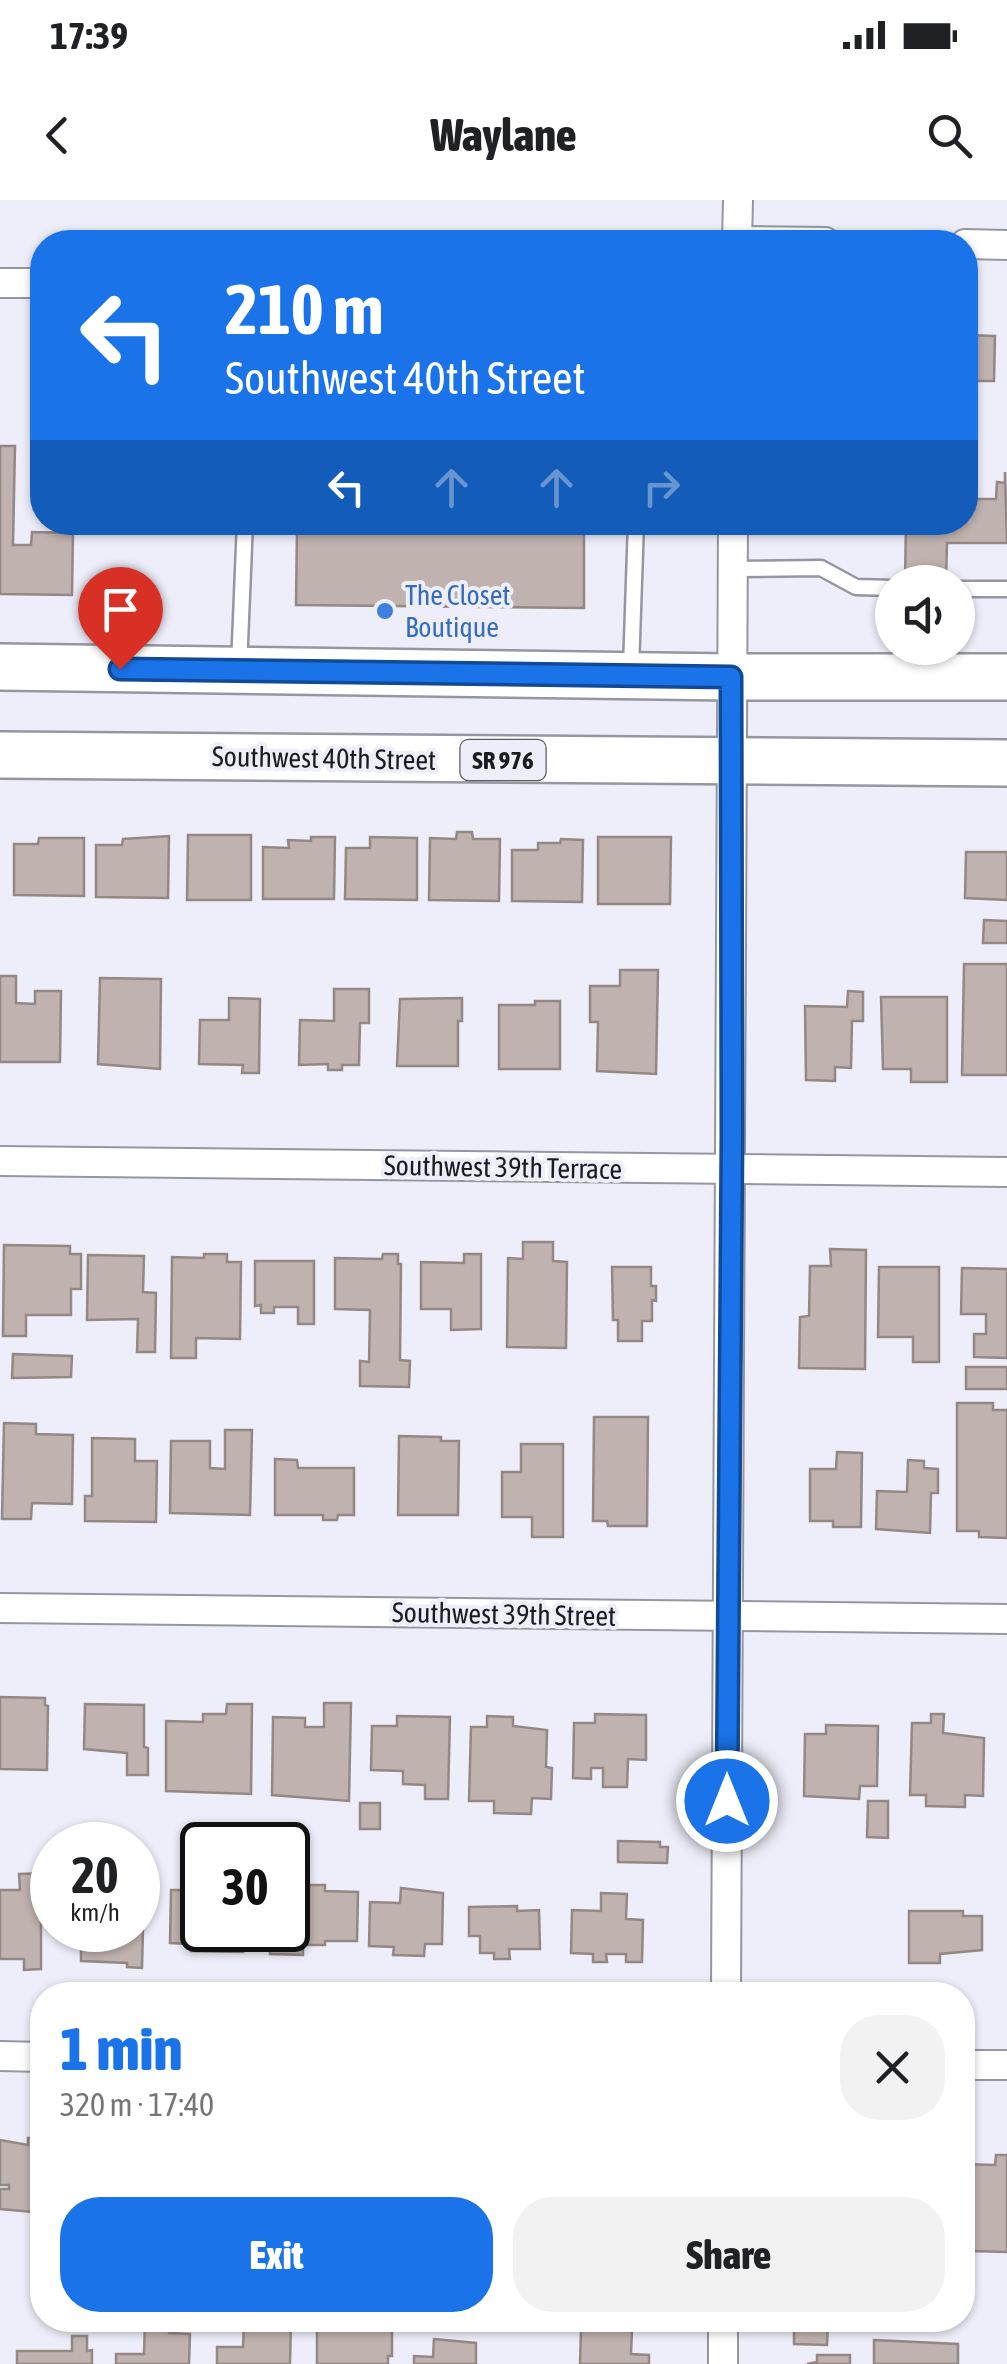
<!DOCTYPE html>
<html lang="en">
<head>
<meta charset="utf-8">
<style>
  :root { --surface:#fff; --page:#f2f2f2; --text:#202124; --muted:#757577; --accent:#1a73e8 }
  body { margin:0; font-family:"Asap Condensed",sans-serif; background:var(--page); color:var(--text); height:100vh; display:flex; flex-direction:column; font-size:38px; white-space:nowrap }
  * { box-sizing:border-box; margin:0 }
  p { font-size:32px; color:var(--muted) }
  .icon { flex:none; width:55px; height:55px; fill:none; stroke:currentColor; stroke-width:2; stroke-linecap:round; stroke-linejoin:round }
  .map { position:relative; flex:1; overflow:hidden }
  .panel { position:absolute; left:30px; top:1782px; width:945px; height:350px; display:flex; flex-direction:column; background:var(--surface); border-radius:40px; box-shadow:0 2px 8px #0004 }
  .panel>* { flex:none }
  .top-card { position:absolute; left:30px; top:30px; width:948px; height:305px; border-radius:40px; box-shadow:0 2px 8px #0004; background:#1a73e8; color:#fff; overflow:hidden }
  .controls { position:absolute; left:875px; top:365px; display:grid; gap:20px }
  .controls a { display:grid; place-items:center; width:100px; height:100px; border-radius:50%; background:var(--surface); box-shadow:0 2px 8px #0004; font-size:50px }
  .speed { position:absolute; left:30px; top:1622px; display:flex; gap:20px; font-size:50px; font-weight:700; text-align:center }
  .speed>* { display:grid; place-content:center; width:130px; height:130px; border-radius:50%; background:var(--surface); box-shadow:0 2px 8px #0004; line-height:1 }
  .speed small { font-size:25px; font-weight:400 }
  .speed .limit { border:5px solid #111; border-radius:15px; background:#fff; color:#111 }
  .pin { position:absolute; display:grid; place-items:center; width:85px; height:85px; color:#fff; margin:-102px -42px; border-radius:50% 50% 50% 0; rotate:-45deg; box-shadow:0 0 10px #0007 }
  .pin .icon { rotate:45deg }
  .me { position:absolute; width:110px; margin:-55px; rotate:0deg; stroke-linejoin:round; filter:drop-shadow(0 0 8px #0008) }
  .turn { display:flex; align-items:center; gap:35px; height:210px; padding:0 30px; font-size:45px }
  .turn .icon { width:130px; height:130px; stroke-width:2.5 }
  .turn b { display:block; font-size:70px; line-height:85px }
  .lanes { display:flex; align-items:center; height:95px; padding:0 30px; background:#0003; justify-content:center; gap:50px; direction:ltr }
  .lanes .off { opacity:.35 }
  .round { display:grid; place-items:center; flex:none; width:105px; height:105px; border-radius:40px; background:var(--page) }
  .headline { display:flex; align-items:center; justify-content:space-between; height:170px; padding:0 30px }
  h1 { font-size:60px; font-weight:800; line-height:75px; color:var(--accent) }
  .button { display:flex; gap:20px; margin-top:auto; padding:20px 30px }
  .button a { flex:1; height:115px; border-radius:40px; background:var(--accent); color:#fff; font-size:40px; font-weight:800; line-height:115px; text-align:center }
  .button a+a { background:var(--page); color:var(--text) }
  .status { display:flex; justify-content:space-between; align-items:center; height:70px; padding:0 50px; background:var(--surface); direction:ltr }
  .status svg { height:28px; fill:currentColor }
  header { display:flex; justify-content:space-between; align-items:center; height:130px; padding:0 30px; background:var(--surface); font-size:45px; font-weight:800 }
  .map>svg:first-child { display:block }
  .building { fill:#bfb2af; stroke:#948885; stroke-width:2.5 }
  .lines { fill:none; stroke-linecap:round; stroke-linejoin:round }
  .service-casing { stroke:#9596a0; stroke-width:19 }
  .minor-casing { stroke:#9596a0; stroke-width:32 }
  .primary-casing { stroke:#9596a0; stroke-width:50 }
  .service { stroke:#fff; stroke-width:14 }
  .minor { stroke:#fff; stroke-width:28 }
  .primary { stroke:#fff; stroke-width:45 }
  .route-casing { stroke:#114b97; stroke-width:25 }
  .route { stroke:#1a73e8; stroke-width:18 }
  .shop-dot { fill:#3f7fe0; stroke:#eeeefa; stroke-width:4 }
  .labels { text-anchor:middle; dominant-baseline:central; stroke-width:8; stroke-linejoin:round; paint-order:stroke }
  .shield { fill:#eeeefa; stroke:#5b5b61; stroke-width:2.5 }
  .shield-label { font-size:25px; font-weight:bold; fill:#1c1c20 }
  .shop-label { font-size:28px; fill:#366cbe; stroke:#eeeefa; text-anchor:start }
  .street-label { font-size:28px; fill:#1c1c20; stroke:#eeeefa }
</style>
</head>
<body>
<div class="status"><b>17:39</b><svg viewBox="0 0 49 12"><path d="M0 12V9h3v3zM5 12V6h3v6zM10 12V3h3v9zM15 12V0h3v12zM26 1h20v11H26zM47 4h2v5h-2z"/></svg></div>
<header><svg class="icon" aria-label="back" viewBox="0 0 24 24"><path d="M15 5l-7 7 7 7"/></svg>Waylane<svg class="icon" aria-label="search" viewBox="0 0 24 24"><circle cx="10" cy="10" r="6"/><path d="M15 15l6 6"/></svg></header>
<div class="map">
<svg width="1007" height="2164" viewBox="0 0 1007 2164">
  <rect width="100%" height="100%" fill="#eeeefa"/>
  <!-- building -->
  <g class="building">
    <path d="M965,135L995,136L994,181H975V202H965Z"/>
    <path d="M0,246H15L13,345H31L32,332L73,333L72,395L0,394Z"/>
    <path d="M1005,272L1007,343H947L946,382H905L906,322H965V299H996L997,282L1005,283Z"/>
    <path d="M297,326L584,330V408L296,405Z"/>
    <path d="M457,632H472L473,639H500L499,701L429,700L430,638L456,639Z"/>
    <path d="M188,635H251V700H187Z"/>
    <path d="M169,636L168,698L96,697V645H122L123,639Z"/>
    <path d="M311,637H335L334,699H263V647L289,648L288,640L311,641Z"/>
    <path d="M370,637L417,638V700L345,699L346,648H370Z"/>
    <path d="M598,637H671L670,704H598Z"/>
    <path d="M39,638H84V696L14,695V644H38Z"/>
    <path d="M561,639L583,640L582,702L512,701V650H538V643H560Z"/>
    <path d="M966,652H1007V700L965,698Z"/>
    <path d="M984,720L1007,721V743H983Z"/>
    <path d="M964,764H1007V875H962Z"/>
    <path d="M620,770H658L656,874L597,871L598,822H590V786H620Z"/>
    <path d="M0,776H16V803L35,804V791H61L60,862H0Z"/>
    <path d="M100,778L161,779L160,869L98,864Z"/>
    <path d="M334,789H369V823H360L359,865H342V870H328V864L299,865L300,820L334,821Z"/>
    <path d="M848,791L863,792V821H852L851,868L835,867V881L806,880L805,806L847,807Z"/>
    <path d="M881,797H947V882H911V869H883Z"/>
    <path d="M229,798L260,799L259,873H242L243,865L199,864L200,820H229Z"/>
    <path d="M462,798V821H458V866H397L400,799Z"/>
    <path d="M535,801H560V869H499V805H535Z"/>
    <path d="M523,1042H553V1061L567,1062L566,1148L507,1147L508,1058L523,1059Z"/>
    <path d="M4,1045L70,1046V1054H81V1089H71V1115H26V1136H3Z"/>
    <path d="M830,1049L866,1050L865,1169L799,1168L800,1117L809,1116L810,1066H831Z"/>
    <path d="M204,1054H227V1062H241L240,1139L196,1138V1158H171L172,1057L204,1058Z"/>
    <path d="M383,1054H398V1064H401L400,1160L410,1161L409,1187L360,1186V1161L369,1162L370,1110L335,1109V1058L382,1059Z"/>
    <path d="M464,1054H481V1129L451,1130V1109H421V1062L464,1063Z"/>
    <path d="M88,1055L144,1056L143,1092L156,1093L155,1152H137L138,1119L87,1120Z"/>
    <path d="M255,1061H314V1124H298V1107H274V1113H261V1105L255,1106Z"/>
    <path d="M612,1067H651V1086H656V1101L652,1100V1121H642V1141H618V1120H613Z"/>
    <path d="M879,1067H939V1162H913V1137H878Z"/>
    <path d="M962,1068L1007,1069V1158L974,1157V1134H986V1114H961Z"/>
    <path d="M13,1154L72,1156L71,1177L12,1178Z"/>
    <rect x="966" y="1167" width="41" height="22"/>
    <path d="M957,1203H993V1210H1007V1338L979,1337V1331H957Z"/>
    <path d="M594,1217H648L647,1326H608L607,1321H593Z"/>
    <path d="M4,1223L36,1224V1234L73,1235L72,1304L32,1303L31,1319H2Z"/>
    <path d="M225,1230H252L250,1315L170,1313L171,1241H210V1268L225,1269Z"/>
    <path d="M399,1236L441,1237V1241H459L458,1315H398Z"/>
    <path d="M92,1238L135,1239V1261H157L156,1322L85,1321V1296H92Z"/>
    <path d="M521,1244H563V1337H532V1317H502V1272H521Z"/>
    <path d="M837,1252L862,1253L861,1327H833V1321H810V1269H836Z"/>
    <path d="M275,1259L297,1260L298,1268H354V1315H338L337,1320H323V1315H275Z"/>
    <path d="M908,1260L924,1261V1268L938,1269V1293H931L930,1333L876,1329L877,1291L907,1292Z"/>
    <path d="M0,1497L45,1498V1505L48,1506L47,1570L0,1569Z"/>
    <path d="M324,1503H351L349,1601L272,1595L273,1517L305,1518V1527H324Z"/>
    <path d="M85,1504L144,1505V1547L148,1548V1575H127V1553L84,1549Z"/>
    <path d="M227,1504H252L251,1594L166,1591V1521L203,1522V1514H226Z"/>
    <path d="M595,1514L646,1515V1560L628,1559L627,1587H603V1568H591V1579L573,1578L574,1523H595Z"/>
    <path d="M931,1514H944L943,1533L984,1538L983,1596L965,1595V1607L926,1606V1595H910L912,1523H931Z"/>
    <path d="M397,1516L450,1517L448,1599H425V1585L403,1584V1571L371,1570L372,1526H397Z"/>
    <path d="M487,1516L513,1517V1526L547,1530L546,1567L552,1568L551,1599L532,1598L531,1614L494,1613V1601H469L471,1527H487Z"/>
    <path d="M826,1525L878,1526L877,1586H860L859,1599L804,1596L805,1534H826Z"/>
    <path d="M868,1601H888V1638L867,1637Z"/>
    <rect x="360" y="1603" width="20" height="26"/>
    <path d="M618,1641L660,1642V1647H668L667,1663L618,1662Z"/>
    <path d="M46,1673V1714H41V1769L24,1770V1759H0V1690H20L19,1674Z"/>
    <path d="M297,1685H325V1691L358,1692L357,1741H325V1745H303V1755L270,1754V1730H288V1700H297Z"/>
    <path d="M138,1687H144L142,1768L127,1767V1763L81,1761V1730H138Z"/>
    <path d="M401,1688L443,1693L442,1744H425L424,1756L393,1755L394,1747L369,1746L370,1702L400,1703Z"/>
    <path d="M171,1690H194V1699H202V1730H243V1752L191,1751V1744L170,1743Z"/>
    <path d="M601,1693L627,1694L626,1719L643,1720L642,1762H626V1754H606L607,1762H593V1754L571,1753L572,1710L601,1711Z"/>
    <path d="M517,1706V1711L539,1710L540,1749H509L510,1759H494V1753H480V1736H469V1707Z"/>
    <path d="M909,1711H963V1716H982V1750L940,1754V1763H909Z"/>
    <path d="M28,1938L42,1939V2013L0,2009V1989H9V1985H0V1940L28,1945Z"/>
    <path d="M996,1955H1007V2052L971,2051L972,2011L962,2010V1964L995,1965Z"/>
    <path d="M145,2120H187H169V2133L190,2134L189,2164H116V2154H144Z"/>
    <path d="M257,2120H291L290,2164H217V2147H243L244,2124L256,2125Z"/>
    <path d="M333,2120H371V2125H392V2156H388V2164H317V2128L333,2127Z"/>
    <path d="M789,2120H828L827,2145L794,2144V2129H789Z"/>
    <rect x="902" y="2120" width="42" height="6"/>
    <path d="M581,2130L632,2131L631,2154L649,2155V2164H580Z"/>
    <path d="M72,2136H87V2151L92,2150V2164H17V2151H72Z"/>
    <path d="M434,2139L476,2143V2164H414V2156L433,2157Z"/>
    <path d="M874,2140L958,2144V2164H874Z"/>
    <path d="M817,2155H850V2164H807L817,2162Z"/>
  </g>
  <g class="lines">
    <!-- service casing -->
    <g class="service-casing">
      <g id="service">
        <path d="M732,369L821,368L856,387L892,388"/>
        <path d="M958,389H1007"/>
        <path d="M239,467L245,322"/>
        <path d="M631,469L636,322"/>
      </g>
    </g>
    <!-- minor casing -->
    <g class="minor-casing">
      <g id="minor">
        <path d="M737,41L825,42"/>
        <path d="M737,42L738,0"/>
        <path d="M965,44L1007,45"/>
        <path d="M0,83H42"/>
        <path d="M0,961L1007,972"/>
        <path d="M0,1408L1007,1419"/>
        <path d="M726,1795L733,322"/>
        <path d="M0,1856L42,1857"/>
        <path d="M962,1865H1007"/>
        <path d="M723,2164V2120"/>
      </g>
    </g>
    <!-- primary casing -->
    <g class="primary-casing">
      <g id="primary">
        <path d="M0,467L731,477H1007"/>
        <path d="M0,555L1007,563"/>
      </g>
    </g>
    <!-- service -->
    <use href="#service" class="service"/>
    <!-- minor -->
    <use href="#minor" class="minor"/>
    <!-- primary -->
    <use href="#primary" class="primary"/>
  </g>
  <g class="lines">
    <!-- route casing -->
    <g class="route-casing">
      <path id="route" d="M120,469L731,477L732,934L727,1601"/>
    </g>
    <!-- route -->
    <use href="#route" class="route"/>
  </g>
  <!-- markers -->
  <circle class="shop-dot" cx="385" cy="411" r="10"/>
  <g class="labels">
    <!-- shield labels -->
    <rect class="shield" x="460.5" y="540" width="85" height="40" rx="8"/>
    <g class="shield-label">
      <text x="503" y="560">SR 976</text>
    </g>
    <!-- shop labels -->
    <g class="shop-label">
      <text x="405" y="395">The Closet<tspan x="405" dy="32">Boutique</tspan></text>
    </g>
    <!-- street labels -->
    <g class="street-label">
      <text transform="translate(324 558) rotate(1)">Southwest 40th Street</text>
      <text transform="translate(503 967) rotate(1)">Southwest 39th Terrace</text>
      <text transform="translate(504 1414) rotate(1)">Southwest 39th Street</text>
    </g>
  </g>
</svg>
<div class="controls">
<a><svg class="icon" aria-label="sound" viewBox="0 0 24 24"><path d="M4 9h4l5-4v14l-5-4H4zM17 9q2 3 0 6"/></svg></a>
</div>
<div class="speed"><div>20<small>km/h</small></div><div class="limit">30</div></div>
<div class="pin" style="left:120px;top:469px;background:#d93025"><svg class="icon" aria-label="arrive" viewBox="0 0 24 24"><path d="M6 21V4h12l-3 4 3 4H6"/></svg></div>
<svg class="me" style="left:727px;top:1601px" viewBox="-20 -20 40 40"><circle r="17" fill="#1a73e8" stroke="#fff" stroke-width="3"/><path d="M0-11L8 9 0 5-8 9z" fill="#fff"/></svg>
<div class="top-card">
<div class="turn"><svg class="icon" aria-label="left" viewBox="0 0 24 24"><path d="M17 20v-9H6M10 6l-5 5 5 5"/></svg><div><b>210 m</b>Southwest 40th Street</div></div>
<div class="lanes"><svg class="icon" aria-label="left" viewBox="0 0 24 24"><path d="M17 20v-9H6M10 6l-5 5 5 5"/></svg><svg class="icon off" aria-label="ahead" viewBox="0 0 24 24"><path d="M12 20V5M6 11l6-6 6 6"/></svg><svg class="icon off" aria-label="ahead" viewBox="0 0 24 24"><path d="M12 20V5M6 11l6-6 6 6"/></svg><svg class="icon off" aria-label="right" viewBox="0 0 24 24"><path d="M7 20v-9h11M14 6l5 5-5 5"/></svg></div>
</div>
<section class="panel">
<div class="headline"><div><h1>1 min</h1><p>320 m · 17:40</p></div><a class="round"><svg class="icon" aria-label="close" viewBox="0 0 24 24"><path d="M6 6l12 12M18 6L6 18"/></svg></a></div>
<div class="button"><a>Exit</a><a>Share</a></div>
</section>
</div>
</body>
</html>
